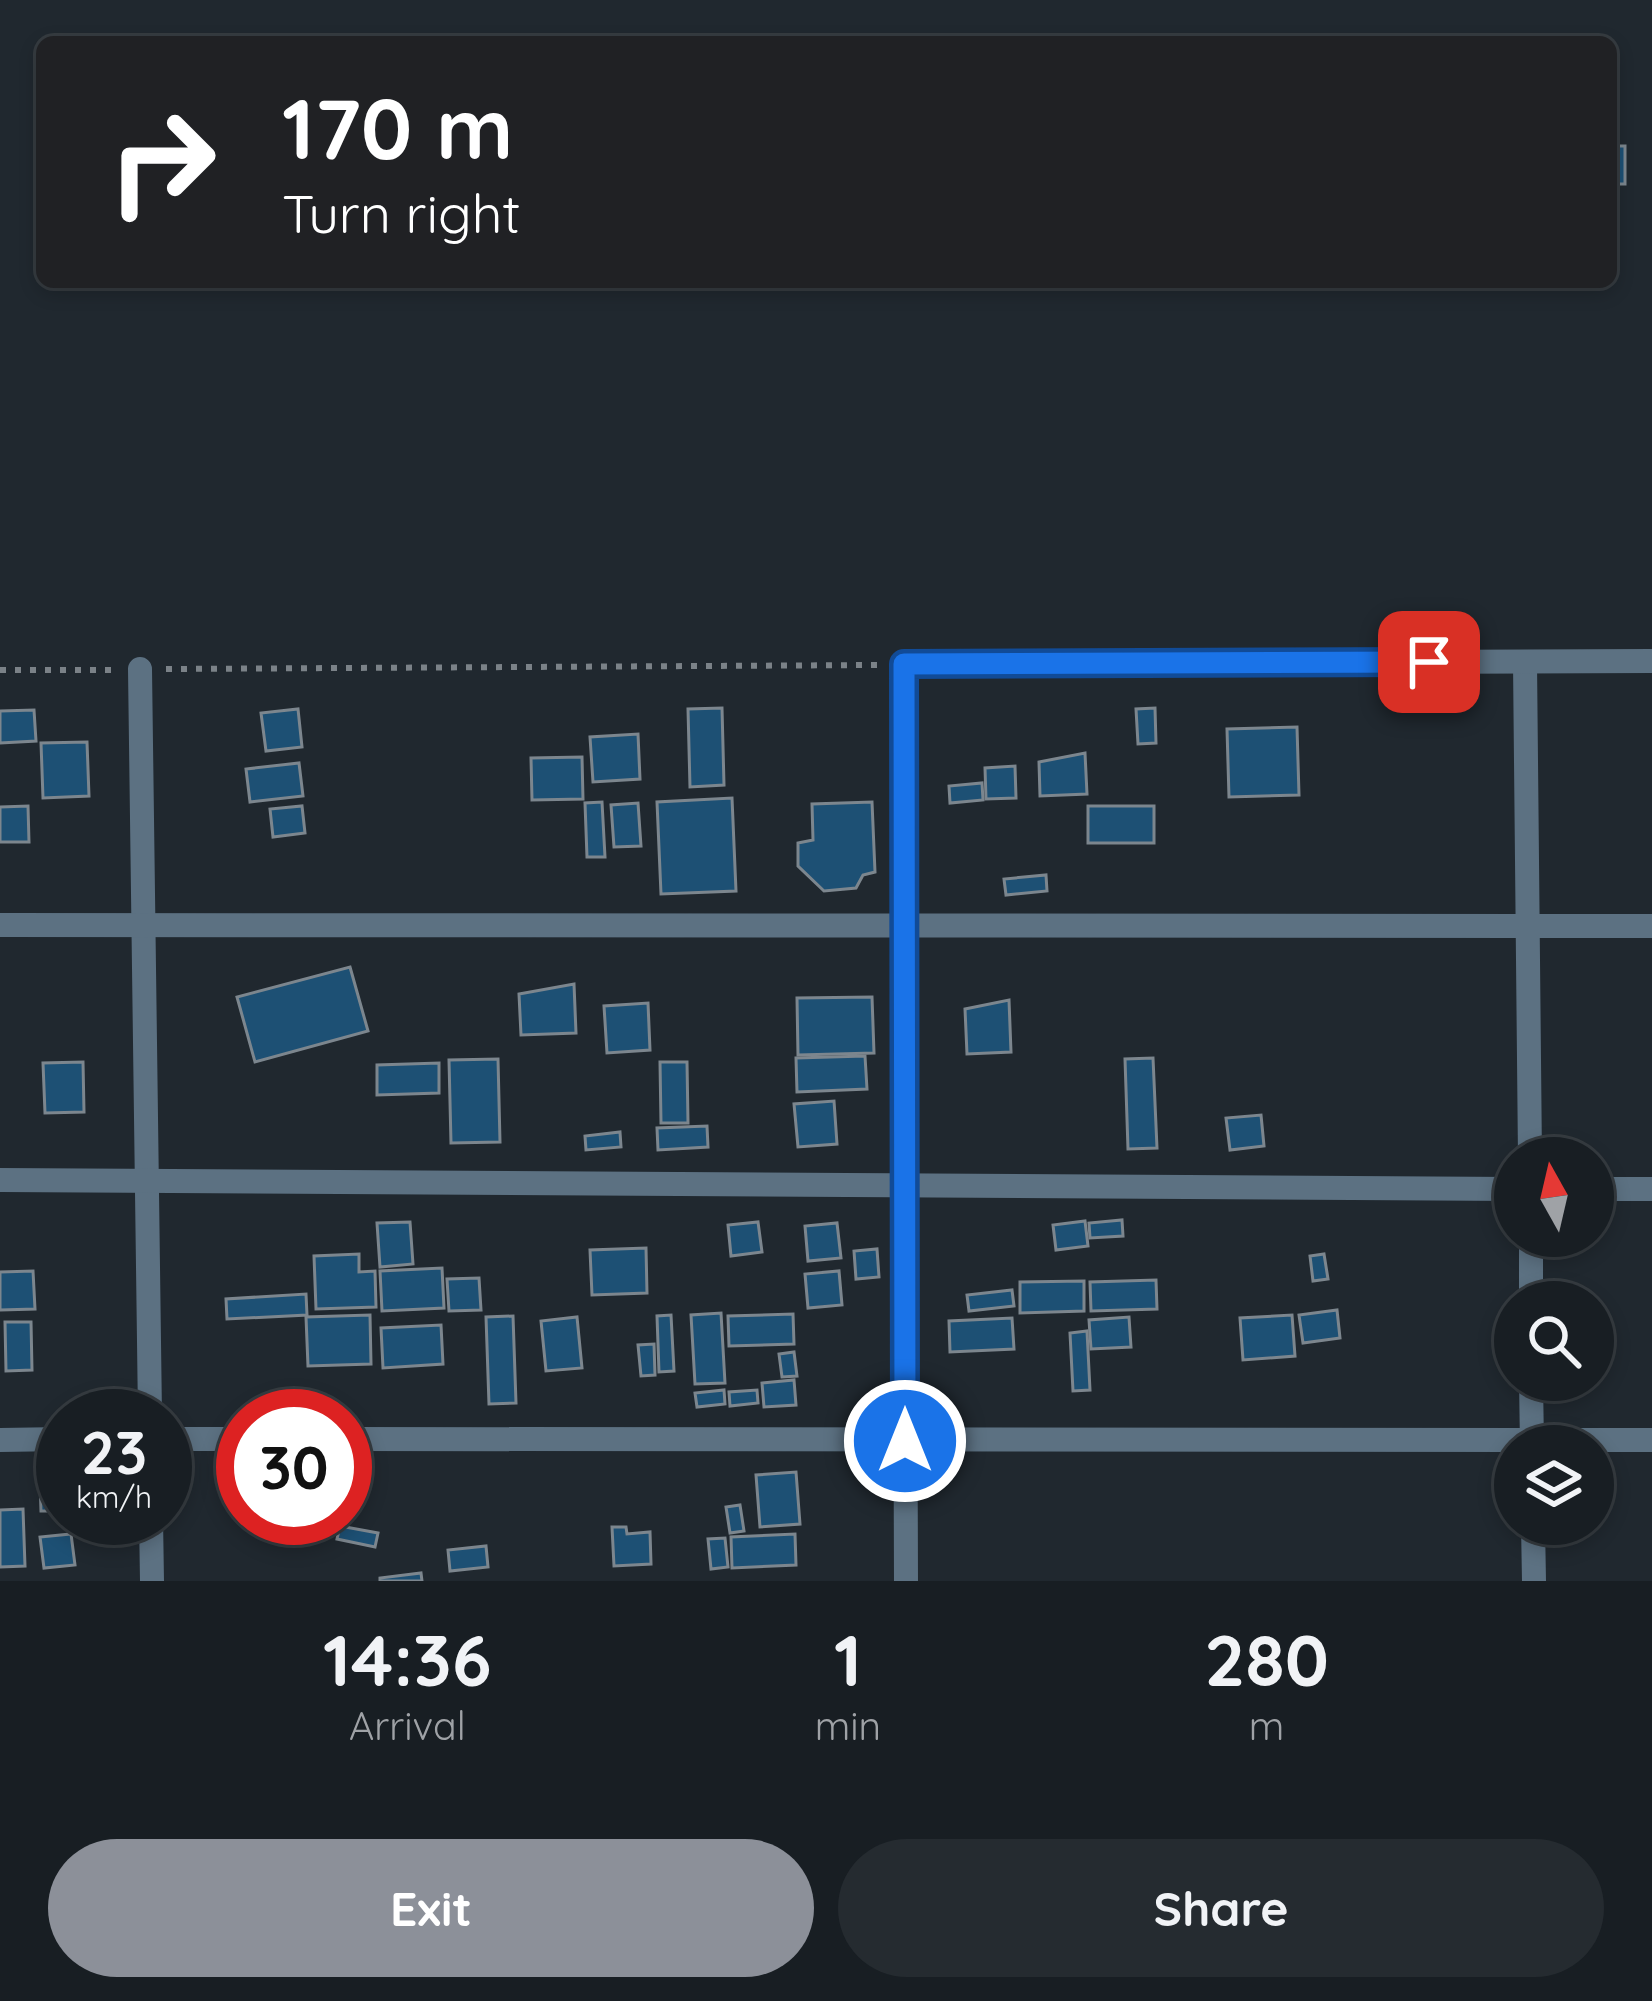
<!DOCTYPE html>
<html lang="en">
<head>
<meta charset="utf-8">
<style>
  :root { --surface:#181e23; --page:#252b30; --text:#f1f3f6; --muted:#9fa2a6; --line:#363c41; --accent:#8c9099 }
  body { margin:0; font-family:Quicksand,sans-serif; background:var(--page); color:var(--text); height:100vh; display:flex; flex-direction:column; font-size:45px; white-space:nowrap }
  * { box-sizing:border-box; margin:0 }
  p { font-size:39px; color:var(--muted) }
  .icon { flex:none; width:66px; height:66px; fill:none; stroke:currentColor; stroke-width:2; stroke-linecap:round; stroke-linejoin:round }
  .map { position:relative; height:1581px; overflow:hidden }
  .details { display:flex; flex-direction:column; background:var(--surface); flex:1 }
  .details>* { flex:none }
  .hud { position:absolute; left:36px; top:36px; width:1581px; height:252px; border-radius:18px; box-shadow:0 6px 18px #0003,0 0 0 3px var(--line); background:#202124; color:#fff; overflow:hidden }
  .needle { width:78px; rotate:352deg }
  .fabs { position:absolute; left:1494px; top:1137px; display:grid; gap:24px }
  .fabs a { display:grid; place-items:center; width:120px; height:120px; border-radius:50%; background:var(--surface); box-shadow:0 6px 18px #0003,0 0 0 3px var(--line); font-size:60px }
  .speed { position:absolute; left:36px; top:1389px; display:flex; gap:24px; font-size:60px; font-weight:700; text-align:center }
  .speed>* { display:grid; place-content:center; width:156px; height:156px; border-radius:50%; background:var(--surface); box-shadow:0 6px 18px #0003,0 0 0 3px var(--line); line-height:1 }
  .speed small { font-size:30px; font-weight:400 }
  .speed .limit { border:18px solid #d22; background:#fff; color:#111 }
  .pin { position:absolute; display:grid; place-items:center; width:102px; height:102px; color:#fff; margin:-51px; border-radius:24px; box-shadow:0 6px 18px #0006 }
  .me { position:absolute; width:132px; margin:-66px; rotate:0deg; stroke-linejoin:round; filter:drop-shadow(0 0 9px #0008) }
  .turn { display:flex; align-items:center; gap:42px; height:252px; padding:0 48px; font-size:54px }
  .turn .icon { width:156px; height:156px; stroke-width:2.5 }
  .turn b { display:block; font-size:84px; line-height:102px }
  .eta { display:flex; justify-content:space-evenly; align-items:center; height:204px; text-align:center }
  .eta b { font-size:72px; font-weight:800; line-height:84px }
  .action { display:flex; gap:24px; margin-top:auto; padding:24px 48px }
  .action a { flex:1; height:138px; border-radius:72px; background:var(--accent); color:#fff; font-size:48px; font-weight:800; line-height:138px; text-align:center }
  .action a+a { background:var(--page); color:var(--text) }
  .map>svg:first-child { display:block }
  .building { fill:#1d5074; stroke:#7c868e; stroke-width:3 }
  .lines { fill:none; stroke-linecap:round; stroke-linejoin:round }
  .path { stroke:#7b8288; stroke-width:6; stroke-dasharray:6 9; stroke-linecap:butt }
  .street { stroke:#5c7182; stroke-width:24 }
  .route-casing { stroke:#114b97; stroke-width:30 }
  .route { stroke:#1a73e8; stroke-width:21 }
</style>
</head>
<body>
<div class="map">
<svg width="1652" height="1581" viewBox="0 0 1652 1581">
  <rect width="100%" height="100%" fill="#20282f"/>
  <!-- building -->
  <g class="building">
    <rect x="1611" y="146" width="14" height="38"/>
    <path d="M722,708L724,785L690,787L688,709Z"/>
    <path d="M1155,708L1156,743L1138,744L1136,709Z"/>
    <path d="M298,709L302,747L266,751L261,713Z"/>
    <path d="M34,710L36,741L0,743V711Z"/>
    <path d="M1297,727L1299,795L1229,797L1227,729Z"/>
    <path d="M638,734L640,779L593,782L590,737Z"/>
    <path d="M87,742L89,796L43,798L41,743Z"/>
    <path d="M1085,753L1087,794L1040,796L1039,762Z"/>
    <path d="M582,757L583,799L532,800L531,758Z"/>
    <path d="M299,763L303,796L250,802L246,769Z"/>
    <path d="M1015,766L1016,798L986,799L985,768Z"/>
    <path d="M982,783L983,800L950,803L949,786Z"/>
    <path d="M732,798L736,891L661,894L657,802Z"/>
    <path d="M602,802L605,857H587L585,803Z"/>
    <path d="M872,802L875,872L863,875L856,888L824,891L798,866V843L813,840L812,804Z"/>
    <path d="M638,803L641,846L614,847L611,805Z"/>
    <path d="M28,806L29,842H0V807Z"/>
    <path d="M302,806L305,833L273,837L270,809Z"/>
    <rect x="1088" y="806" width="66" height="37"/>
    <path d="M1046,875L1047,891L1006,895L1004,879Z"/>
    <path d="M350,967L368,1031L255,1062L237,997Z"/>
    <path d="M574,984L576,1033L521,1035L519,994Z"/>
    <path d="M872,997L874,1053L798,1055L797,998Z"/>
    <path d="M1009,1000L1011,1052L967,1054L965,1009Z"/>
    <path d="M648,1003L650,1050L607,1053L604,1006Z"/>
    <path d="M865,1056L867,1089L797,1092L796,1058Z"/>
    <path d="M1153,1058L1157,1148L1128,1149L1125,1059Z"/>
    <path d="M498,1059L500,1142L451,1143L449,1060Z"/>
    <path d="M83,1062L84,1112L45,1113L43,1063Z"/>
    <path d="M660,1062H687L688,1123H661Z"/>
    <path d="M439,1063V1093L377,1095V1065Z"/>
    <path d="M834,1101L837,1144L798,1147L794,1104Z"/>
    <path d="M1261,1115L1264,1146L1230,1150L1226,1118Z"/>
    <path d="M707,1126L708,1147L658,1150L657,1128Z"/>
    <path d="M620,1132L621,1147L586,1150L585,1136Z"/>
    <path d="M1122,1220L1123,1236L1090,1238L1089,1223Z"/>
    <path d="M1085,1221L1088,1246L1056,1250L1053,1225Z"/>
    <path d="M410,1222L413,1264L380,1267L377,1223Z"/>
    <path d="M758,1222L762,1252L731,1256L728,1225Z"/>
    <path d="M837,1223L841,1258L808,1261L805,1226Z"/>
    <path d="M646,1248L647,1293L592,1295L590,1250Z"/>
    <path d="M877,1249L879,1277L856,1279L854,1251Z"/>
    <path d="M359,1254V1272L375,1271L376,1307L316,1309L314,1256Z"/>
    <path d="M1324,1254L1328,1279L1313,1281L1310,1256Z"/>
    <path d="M442,1268L444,1308L382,1311L380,1271Z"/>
    <path d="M33,1271L35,1309L0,1310V1272Z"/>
    <path d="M839,1271L842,1305L808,1308L805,1274Z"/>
    <path d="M479,1278L481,1310L449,1311L447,1279Z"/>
    <path d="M1156,1280L1157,1309L1091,1311L1090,1282Z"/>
    <path d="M1084,1281V1311L1020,1313V1282Z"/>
    <path d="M1012,1290L1014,1306L969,1311L967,1295Z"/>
    <path d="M306,1294L307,1315L227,1319L226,1299Z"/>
    <path d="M1337,1310L1340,1338L1303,1343L1299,1315Z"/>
    <path d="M721,1313L725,1383L695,1384L691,1315Z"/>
    <path d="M793,1314L794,1344L729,1346L728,1316Z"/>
    <path d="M370,1315L371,1364L308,1366L306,1317Z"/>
    <path d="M671,1315L674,1371L659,1372L657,1316Z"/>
    <path d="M1292,1315L1295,1356L1243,1360L1240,1318Z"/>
    <path d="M513,1316L516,1403L489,1404L486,1317Z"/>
    <path d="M577,1317L582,1368L546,1371L541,1321Z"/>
    <path d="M1129,1317L1131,1347L1091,1349L1089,1320Z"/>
    <path d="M1012,1318L1014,1349L950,1352L949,1321Z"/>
    <path d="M5,1322H31L32,1370L6,1371Z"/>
    <path d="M441,1325L443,1364L383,1368L381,1328Z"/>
    <path d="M1087,1331L1090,1390L1073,1391L1070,1333Z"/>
    <path d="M654,1344L655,1375L641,1376L638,1345Z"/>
    <path d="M794,1352L797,1376L782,1377L779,1354Z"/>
    <path d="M794,1380L796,1405L764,1407L762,1383Z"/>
    <path d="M724,1390L725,1404L697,1407L695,1393Z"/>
    <path d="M757,1390L758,1403L730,1406L729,1392Z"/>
    <path d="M796,1472L800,1524L760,1527L756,1475Z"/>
    <path d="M40,1482H63V1511H41Z"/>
    <path d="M740,1505L744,1531L730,1533L726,1507Z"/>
    <path d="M23,1509L25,1566L0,1567V1510Z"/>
    <path d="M340,1526L378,1533L375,1547L337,1539Z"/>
    <path d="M612,1527H626L627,1534L650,1532L651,1564L614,1566Z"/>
    <path d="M71,1534L75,1565L44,1568L40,1537Z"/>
    <path d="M795,1534L796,1565L732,1568L731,1537Z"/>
    <path d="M725,1538L728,1567L711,1569L708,1539Z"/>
    <path d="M486,1546L488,1567L450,1571L448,1550Z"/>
    <path d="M421,1573L422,1581H380V1578Z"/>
  </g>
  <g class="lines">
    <!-- path -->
    <g class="path">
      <path d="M166,669L878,665"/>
      <path d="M0,670H116"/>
    </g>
    <!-- street -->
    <g class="street">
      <path d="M1525,662L1530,1158"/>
      <path d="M140,669L150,1416"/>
      <path d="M0,925L1652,926"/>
      <path d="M0,1180L1515,1189"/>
      <path d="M1593,1189H1652"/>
      <path d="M1531,1236V1302"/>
      <path d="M1531,1380L1532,1446"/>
      <path d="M165,1439H243"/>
      <path d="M345,1439L1652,1440"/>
      <path d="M0,1440L63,1439"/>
      <path d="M151,1518L152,1581"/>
      <path d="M1533,1524L1534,1581"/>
      <path d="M906,1581L903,664L1652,661"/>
    </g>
  </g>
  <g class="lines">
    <!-- route casing -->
    <g class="route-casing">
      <path id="route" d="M905,1441L904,664L1429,662"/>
    </g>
    <!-- route -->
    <use href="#route" class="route"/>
  </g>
</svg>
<div class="fabs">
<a><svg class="needle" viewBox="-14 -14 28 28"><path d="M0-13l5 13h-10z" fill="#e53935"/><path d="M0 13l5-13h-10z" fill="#9fa2a6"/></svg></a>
<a><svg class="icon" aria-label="search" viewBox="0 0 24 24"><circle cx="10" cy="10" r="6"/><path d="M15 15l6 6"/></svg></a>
<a><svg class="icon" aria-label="layers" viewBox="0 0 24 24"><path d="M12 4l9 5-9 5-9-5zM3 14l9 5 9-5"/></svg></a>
</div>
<div class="speed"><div>23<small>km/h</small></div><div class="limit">30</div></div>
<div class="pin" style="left:1429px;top:662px;background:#d93025"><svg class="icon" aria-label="arrive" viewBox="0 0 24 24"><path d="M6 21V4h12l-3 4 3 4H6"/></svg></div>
<svg class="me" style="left:905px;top:1441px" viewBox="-20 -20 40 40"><circle r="17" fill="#1a73e8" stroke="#fff" stroke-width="3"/><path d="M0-11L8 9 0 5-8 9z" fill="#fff"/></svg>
<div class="hud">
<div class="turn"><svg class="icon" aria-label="right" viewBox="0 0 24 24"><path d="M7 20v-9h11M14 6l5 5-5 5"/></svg><div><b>170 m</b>Turn right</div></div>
</div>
</div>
<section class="details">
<div class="eta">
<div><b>14:36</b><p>Arrival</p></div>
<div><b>1</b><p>min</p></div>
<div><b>280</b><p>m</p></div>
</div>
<div class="action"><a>Exit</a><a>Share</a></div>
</section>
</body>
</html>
